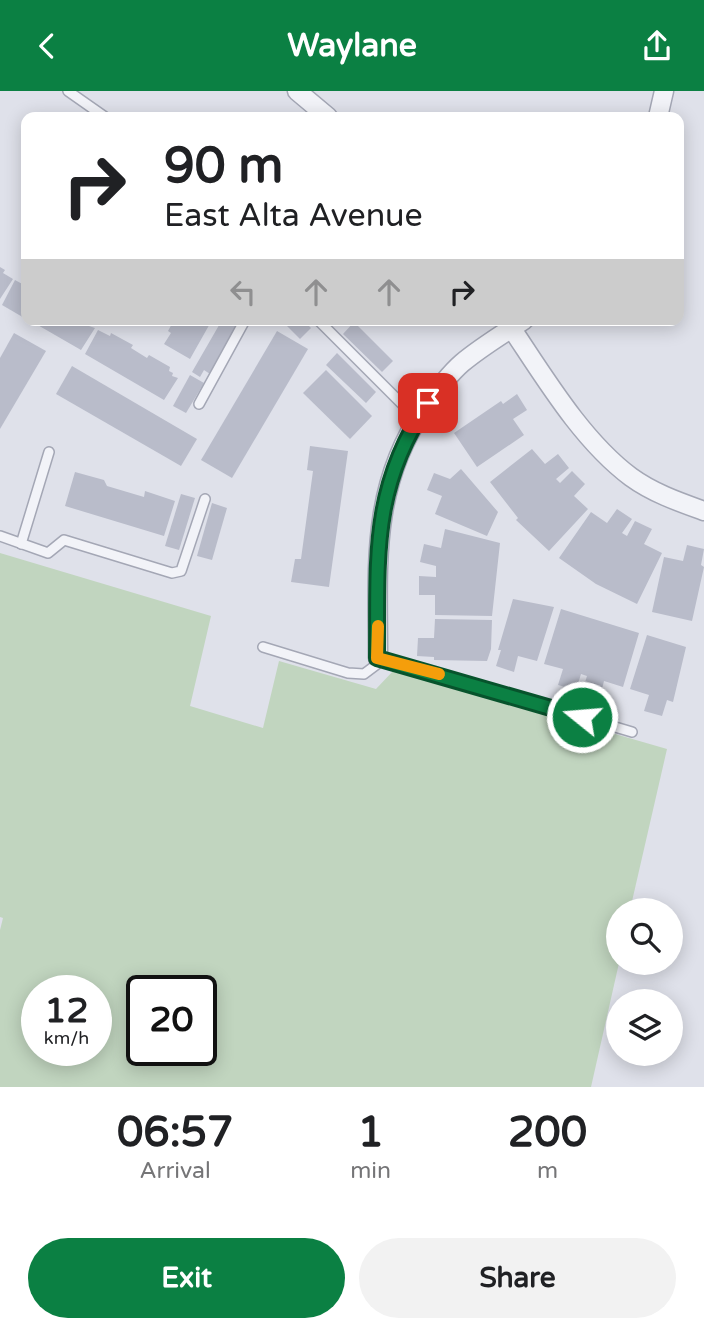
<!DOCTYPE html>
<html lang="en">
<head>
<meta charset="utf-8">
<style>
  :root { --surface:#fff; --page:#f2f2f2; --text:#202124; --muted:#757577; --accent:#0b8043 }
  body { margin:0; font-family:"Varela Round",sans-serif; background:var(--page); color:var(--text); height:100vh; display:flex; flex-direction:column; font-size:26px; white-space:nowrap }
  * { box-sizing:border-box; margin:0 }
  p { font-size:23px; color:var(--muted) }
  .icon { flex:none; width:38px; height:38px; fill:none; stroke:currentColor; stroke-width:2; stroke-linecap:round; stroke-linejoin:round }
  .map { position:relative; height:996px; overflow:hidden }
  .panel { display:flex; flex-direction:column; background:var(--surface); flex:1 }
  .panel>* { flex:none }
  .guide { position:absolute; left:21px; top:21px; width:663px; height:214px; border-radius:14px; box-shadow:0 4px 18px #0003; background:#fff; color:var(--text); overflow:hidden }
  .tools { position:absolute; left:606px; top:807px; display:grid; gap:14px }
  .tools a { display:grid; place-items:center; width:77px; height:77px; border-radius:50%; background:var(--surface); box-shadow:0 4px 18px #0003; font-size:35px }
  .speed { position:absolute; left:21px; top:884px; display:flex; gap:14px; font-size:35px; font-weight:700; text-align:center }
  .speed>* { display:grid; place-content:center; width:91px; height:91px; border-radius:50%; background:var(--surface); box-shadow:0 4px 18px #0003; line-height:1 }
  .speed small { font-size:18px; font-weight:400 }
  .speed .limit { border:4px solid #111; border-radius:10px; background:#fff; color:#111 }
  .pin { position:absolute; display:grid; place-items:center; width:60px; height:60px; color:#fff; margin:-30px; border-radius:14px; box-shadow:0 4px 10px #0006 }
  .me { position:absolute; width:77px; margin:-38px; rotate:287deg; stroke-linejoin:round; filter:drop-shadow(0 0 5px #0008) }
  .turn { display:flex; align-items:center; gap:24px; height:147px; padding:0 28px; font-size:32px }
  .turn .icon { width:91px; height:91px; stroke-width:2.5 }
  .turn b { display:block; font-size:49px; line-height:60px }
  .lanes { display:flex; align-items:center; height:66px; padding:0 28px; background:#0003; justify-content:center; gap:35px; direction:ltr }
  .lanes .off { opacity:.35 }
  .eta { display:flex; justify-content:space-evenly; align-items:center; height:119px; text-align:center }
  .eta b { font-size:42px; font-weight:800; line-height:49px }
  .cta { display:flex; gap:14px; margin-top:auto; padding:14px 28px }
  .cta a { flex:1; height:80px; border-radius:42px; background:var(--accent); color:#fff; font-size:28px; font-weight:800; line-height:80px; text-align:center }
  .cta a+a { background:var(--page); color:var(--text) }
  header { display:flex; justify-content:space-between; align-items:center; height:91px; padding:0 28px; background:var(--accent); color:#fff; font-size:32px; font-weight:800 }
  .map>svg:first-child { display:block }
  .green { fill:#c1d5bf; fill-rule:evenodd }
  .building { fill:#b9bcca }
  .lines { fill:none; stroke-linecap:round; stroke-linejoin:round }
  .lane-casing { stroke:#a4a7b5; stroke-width:12 }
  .street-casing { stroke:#a4a7b5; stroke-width:21 }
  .lane { stroke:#f2f3f8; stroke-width:9 }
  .street { stroke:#f2f3f8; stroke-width:18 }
  .route-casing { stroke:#07532c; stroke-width:18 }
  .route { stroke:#0b8043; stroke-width:12 }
  .slow { stroke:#f59e0b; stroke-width:12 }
</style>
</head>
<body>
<header><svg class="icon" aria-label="back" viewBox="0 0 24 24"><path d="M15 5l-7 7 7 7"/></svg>Waylane<svg class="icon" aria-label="share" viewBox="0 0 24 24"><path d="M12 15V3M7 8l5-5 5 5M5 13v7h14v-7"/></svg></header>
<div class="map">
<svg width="704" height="996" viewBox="0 0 704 996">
  <rect width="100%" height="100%" fill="#dfe1ea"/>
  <!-- green -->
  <path class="green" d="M0,462L211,525L190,615L263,637L279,570L376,598L394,579L667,658L630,819H618L619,872L591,996H0V839L3,827L0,826ZM37,900H96V959H37ZM142,900H201V959H142Z"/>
  <!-- building -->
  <g class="building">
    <path d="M0,176L5,179L3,182L13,188L0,208Z"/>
    <path d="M15,189L26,195V228L2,214Z"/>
    <path d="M29,229H86L89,235L95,237L81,259Z"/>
    <path d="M174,229H212L190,268L164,253L171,242L168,240Z"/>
    <path d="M222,229H241L210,283L204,279L200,286L192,281Z"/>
    <path d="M281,229H303L311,237L300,248Z"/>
    <path d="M354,231L393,270L382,281L343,243Z"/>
    <path d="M98,239L110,245L111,242L133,254L131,257L147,267L149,264L170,276L169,280L173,282L172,285L178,287L164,309L85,263Z"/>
    <path d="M277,240L308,258L232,387L201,369Z"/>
    <path d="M14,242L46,260L0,338V267Z"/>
    <path d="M337,262L376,301L366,312L326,274Z"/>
    <path d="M72,275L197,348L181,375L56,303Z"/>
    <path d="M326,279L372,325L350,348L303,302Z"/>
    <path d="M190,284L204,292L186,322L173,315Z"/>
    <path d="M517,303L527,319L513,328L524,344L477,376L454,342L501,310L503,313Z"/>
    <path d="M310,355L348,360L329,496L291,491L295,468H301L313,380L307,379Z"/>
    <path d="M532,358L545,373L558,363L569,377L556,388L560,392L572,380L585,393L574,405L588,418L549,460L516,429L518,427L490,391Z"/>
    <path d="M461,378L498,421L487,445L435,423L442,405L427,399L434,382L450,388Z"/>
    <path d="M75,381L104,389L107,395L144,406L145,400L175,410L164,445L65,415Z"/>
    <path d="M181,403L195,407L179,459L165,455Z"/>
    <path d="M212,412L227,417L212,469L197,465Z"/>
    <path d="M617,418L632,428L622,442L627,445L635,430L652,438L644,453L662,462L637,513L596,493L559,467L591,421L607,432Z"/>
    <path d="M445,438L500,452L492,525L435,524V504H419V485L436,486V475L420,471L424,453L441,457Z"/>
    <path d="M687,454L704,458L701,474L704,476L692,530L652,521L664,466L683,470Z"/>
    <path d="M513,508L554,516L537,570L518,565L514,581L496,575L501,559H498Z"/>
    <path d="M561,518L639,542L623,596L604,590L600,606L582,601L587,585L581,583L576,599L558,594L563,578L544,573Z"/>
    <path d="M435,528L492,529L491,558L487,570L434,569V566L417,565L418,547H434Z"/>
    <path d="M647,544L686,556L673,611L667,609L662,625L644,620L649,604L630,598Z"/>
  </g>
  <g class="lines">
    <!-- lane casing -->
    <g class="lane-casing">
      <g id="lane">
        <path d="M68,0L105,26"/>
        <path d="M318,229L403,314L418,327"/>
        <path d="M199,313L245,229"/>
        <path d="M0,445L48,462L64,449L172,482L181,480L205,408"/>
        <path d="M21,453L49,361"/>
        <path d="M263,556L348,582L364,583L376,574L378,567L431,581L632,641"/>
      </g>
    </g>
    <!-- street casing -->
    <g class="street-casing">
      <g id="street">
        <path d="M297,0L328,26"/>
        <path d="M658,26L664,0"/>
        <path d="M506,229C542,282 580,348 631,386C653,402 679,411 704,420"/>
        <path d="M378,567C378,476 370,397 424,318C435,302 447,285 462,272C481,256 503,243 524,229"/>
      </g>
    </g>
    <!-- lane -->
    <use href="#lane" class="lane"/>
    <!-- street -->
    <use href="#street" class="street"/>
  </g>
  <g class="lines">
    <!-- route casing -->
    <g class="route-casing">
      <path id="route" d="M428,312C370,398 378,469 377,567L582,626"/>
    </g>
    <!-- route -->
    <use href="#route" class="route"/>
    <!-- slow -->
    <path class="slow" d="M378,535L377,567L439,583"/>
  </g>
</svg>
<div class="tools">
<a><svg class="icon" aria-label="search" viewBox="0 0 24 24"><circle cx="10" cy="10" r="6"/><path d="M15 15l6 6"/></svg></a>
<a><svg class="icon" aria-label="layers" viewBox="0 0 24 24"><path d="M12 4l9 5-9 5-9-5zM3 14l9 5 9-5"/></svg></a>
</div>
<div class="speed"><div>12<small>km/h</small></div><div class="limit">20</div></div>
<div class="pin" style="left:428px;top:312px;background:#d93025"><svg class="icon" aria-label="arrive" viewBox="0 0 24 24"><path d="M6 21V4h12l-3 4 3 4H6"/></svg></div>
<svg class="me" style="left:582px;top:626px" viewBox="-20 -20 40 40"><circle r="17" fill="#0b8043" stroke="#fff" stroke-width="3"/><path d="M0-11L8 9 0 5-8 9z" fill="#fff"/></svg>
<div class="guide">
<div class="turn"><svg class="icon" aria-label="right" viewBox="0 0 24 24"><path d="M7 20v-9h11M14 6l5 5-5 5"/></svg><div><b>90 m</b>East Alta Avenue</div></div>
<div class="lanes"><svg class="icon off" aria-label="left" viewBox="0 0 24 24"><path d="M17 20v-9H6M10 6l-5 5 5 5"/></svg><svg class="icon off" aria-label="ahead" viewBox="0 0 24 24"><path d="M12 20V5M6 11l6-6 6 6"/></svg><svg class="icon off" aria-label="ahead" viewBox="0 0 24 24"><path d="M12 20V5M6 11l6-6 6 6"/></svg><svg class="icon" aria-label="right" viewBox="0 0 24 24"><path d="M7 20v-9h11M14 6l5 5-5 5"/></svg></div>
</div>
</div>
<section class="panel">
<div class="eta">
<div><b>06:57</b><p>Arrival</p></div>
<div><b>1</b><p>min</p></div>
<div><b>200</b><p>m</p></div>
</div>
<div class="cta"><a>Exit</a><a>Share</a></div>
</section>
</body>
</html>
